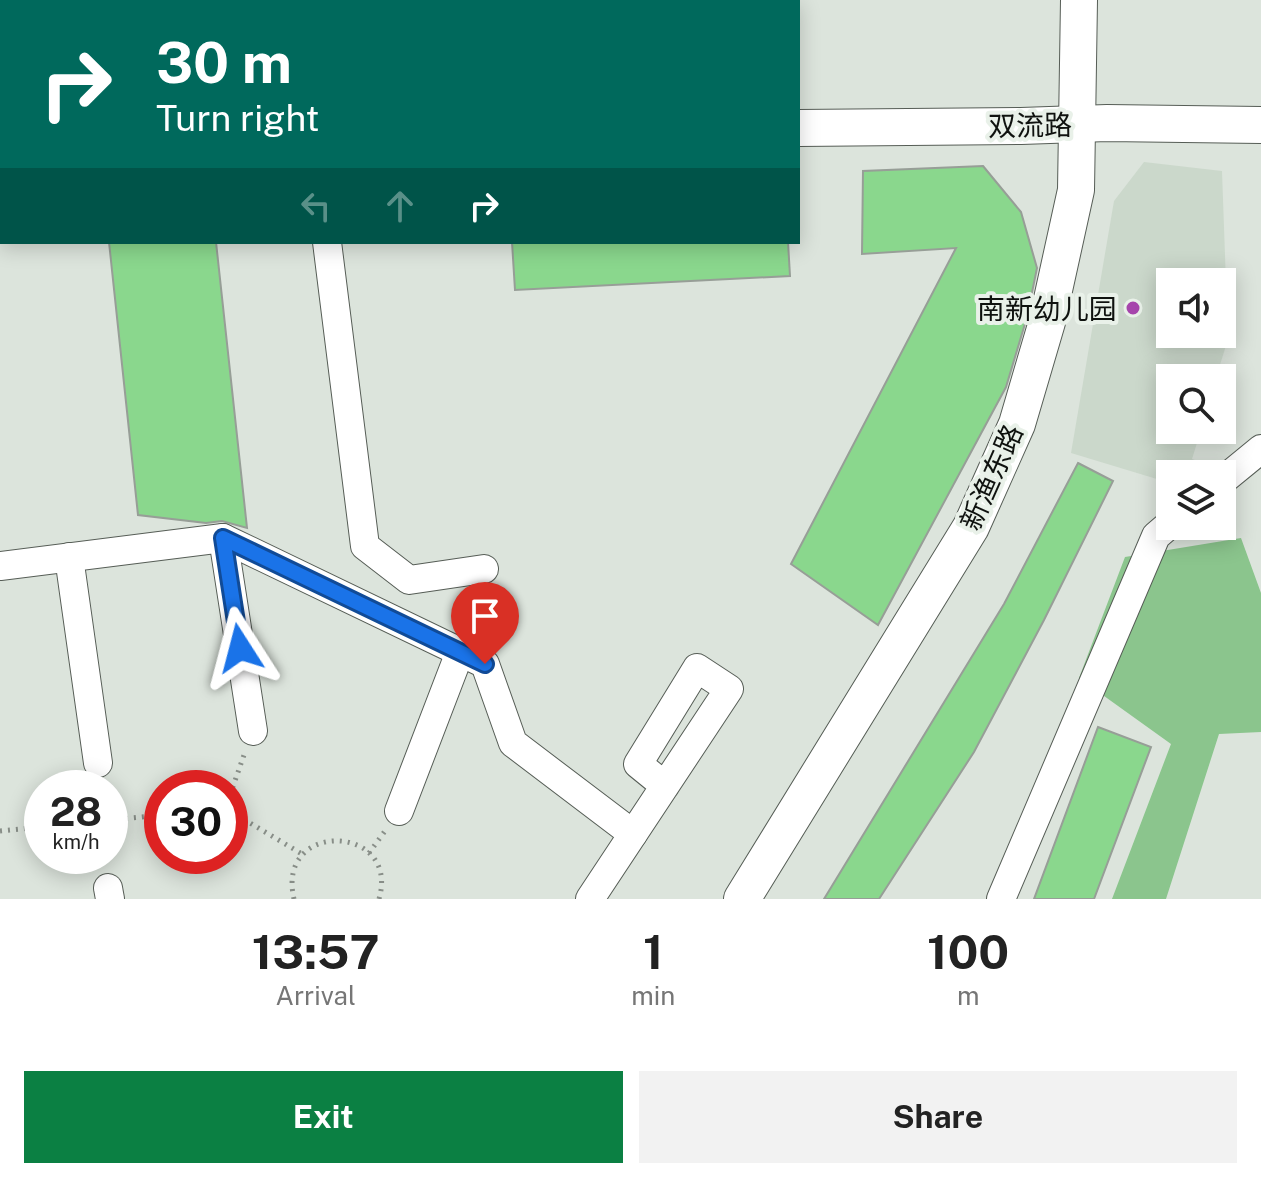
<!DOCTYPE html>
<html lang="en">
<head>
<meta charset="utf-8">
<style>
  :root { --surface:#fff; --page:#f2f2f2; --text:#222; --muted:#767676; --accent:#0b8043 }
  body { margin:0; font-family:"Public Sans","Noto Sans SC",sans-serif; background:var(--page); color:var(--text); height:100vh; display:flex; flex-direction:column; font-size:30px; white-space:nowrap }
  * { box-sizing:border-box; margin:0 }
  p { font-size:26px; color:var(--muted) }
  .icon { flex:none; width:44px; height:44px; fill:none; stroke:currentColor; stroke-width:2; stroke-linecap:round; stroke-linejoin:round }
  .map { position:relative; height:899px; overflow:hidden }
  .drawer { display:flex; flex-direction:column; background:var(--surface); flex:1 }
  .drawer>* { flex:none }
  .guide { position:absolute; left:0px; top:0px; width:800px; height:244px; box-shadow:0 4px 20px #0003; background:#00695c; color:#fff; overflow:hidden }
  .controls { position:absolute; left:1156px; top:268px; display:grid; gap:16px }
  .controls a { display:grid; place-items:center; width:80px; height:80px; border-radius:0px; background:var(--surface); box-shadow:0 4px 20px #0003; font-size:40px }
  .speed { position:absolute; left:24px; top:770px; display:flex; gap:16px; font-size:40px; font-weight:700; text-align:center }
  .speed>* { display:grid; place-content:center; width:104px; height:104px; border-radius:50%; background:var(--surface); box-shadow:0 4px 20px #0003; line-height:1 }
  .speed small { font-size:20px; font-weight:400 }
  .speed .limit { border:12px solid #d22; background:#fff; color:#111 }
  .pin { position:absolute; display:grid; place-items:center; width:68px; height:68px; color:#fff; margin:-82px -34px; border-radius:50% 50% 50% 0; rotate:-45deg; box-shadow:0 0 8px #0007 }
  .pin .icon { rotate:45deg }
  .me { position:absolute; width:88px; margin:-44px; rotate:351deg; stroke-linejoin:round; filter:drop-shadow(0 0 6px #0008) }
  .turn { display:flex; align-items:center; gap:28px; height:168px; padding:0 24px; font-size:36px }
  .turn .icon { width:104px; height:104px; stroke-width:2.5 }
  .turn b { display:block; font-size:56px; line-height:68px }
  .lanes { display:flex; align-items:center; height:76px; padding:0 24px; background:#0003; justify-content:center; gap:40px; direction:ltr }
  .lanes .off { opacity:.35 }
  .eta { display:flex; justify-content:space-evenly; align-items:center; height:136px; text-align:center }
  .eta b { font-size:48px; font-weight:700; line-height:56px }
  .primary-button { display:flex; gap:16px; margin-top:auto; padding:16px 24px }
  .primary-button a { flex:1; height:92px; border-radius:0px; background:var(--accent); color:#fff; font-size:32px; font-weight:700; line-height:92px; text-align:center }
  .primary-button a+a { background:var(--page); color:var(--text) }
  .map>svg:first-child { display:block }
  .built { fill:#cbd8cb; fill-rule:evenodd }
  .green { fill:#8bc58d }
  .building { fill:#8ad78d; stroke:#979e97; stroke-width:2 }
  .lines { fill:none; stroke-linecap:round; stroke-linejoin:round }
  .minor-casing { stroke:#565d56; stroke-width:30 }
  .tertiary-casing { stroke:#565d56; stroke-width:38 }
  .path { stroke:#888e88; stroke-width:5; stroke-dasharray:2 6; stroke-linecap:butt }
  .minor { stroke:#fff; stroke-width:28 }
  .tertiary { stroke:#fff; stroke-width:36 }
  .route-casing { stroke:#114b97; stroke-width:20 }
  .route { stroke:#1a73e8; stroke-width:14 }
  .poi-dot { fill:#a645ac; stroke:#e9f1e9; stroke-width:3 }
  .labels { text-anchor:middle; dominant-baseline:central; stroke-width:8; stroke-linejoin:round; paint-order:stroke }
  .street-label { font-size:28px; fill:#0f120f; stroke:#e9f1e9 }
  .poi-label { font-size:28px; fill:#0f120f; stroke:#e9f1e9; text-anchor:end }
</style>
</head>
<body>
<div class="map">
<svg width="1261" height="899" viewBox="0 0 1261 899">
  <rect width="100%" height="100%" fill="#dce4dc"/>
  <!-- built -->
  <path class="built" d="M1144,162L1222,171L1228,339L1216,378H1170V430H1201L1192,459L1224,470L1222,474H1170V483L1071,453L1114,201ZM1170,282H1222V334H1170Z"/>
  <!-- green -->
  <path class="green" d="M1241,538L1261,593V732L1219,734L1166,899H1112L1171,744L1079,678L1125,557Z"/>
  <!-- building -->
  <g class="building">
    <path d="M983,166L1021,212L1037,268L1027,317L1006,387L878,625L791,564L956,248L862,254L863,171Z"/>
    <path d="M109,242H216L247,528L222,521L206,523L138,515Z"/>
    <path d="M512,242H788L790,276L515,290Z"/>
    <path d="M1078,463L1113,481L1044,620L974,752L879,899H824L1004,604Z"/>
    <path d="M1098,727L1151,747L1094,899H1034Z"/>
  </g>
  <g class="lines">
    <!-- minor casing -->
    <g class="minor-casing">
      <g id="minor">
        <path d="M327,242L365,546L409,580L484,569"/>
        <path d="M1222,481L1261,449"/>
        <path d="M223,538L253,731"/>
        <path d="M69,557L98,763"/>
        <path d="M0,566L223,538L485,664L513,743L633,834"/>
        <path d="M399,811L460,652"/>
        <path d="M108,888L110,899"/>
        <path d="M590,899L729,689L697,668L638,764L665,786"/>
        <path d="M1001,899L1156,536L1170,524"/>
      </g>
    </g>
    <!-- tertiary casing -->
    <g class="tertiary-casing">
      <g id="tertiary">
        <path d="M798,128L1021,126L1107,123L1261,125"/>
        <path d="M0,134H2"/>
        <path d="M742,899L971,527L1017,424L1047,322L1076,190L1079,0"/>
      </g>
    </g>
    <!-- path -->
    <g class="path">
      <path d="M230,795L244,755"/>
      <path d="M230,811L302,854"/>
      <path d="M110,820L162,815"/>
      <path d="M0,831L42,827"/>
      <path d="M369,853L385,831"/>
      <path d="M294,899C275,819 401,824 379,899"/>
    </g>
    <!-- minor -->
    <use href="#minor" class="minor"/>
    <!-- tertiary -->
    <use href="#tertiary" class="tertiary"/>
  </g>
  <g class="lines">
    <!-- route casing -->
    <g class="route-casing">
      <path id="route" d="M240,648L223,538L485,664"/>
    </g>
    <!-- route -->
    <use href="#route" class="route"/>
  </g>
  <!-- markers -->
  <circle class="poi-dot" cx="1133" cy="308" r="8"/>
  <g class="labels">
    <!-- street labels -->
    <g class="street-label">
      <text transform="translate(1030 125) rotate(-1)">双流路</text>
      <text transform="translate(991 477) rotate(-66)">新渔东路</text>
    </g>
    <!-- poi labels -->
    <g class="poi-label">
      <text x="1117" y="308">南新幼儿园</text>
    </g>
  </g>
</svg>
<div class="controls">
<a><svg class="icon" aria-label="sound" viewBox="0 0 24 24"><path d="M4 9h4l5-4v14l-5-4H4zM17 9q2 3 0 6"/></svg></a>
<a><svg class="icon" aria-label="search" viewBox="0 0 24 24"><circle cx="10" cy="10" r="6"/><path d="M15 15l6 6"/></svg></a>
<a><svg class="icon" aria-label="layers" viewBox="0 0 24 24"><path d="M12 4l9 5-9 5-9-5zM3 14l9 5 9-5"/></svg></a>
</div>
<div class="speed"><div>28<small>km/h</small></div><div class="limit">30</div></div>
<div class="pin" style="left:485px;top:664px;background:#d93025"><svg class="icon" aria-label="arrive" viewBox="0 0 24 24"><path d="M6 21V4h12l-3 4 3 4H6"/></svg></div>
<svg class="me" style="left:240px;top:648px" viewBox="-20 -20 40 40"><path d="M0-17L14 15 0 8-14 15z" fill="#1a73e8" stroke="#fff" stroke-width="4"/></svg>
<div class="guide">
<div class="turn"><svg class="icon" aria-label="right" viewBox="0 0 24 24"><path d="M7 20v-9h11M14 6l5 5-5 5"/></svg><div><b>30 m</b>Turn right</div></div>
<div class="lanes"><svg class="icon off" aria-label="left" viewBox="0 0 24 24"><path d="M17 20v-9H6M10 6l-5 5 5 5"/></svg><svg class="icon off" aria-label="ahead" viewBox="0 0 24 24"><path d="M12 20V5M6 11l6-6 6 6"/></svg><svg class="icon" aria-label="right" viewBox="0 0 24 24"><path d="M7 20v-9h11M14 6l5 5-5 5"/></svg></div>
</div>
</div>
<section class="drawer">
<div class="eta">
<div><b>13:57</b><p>Arrival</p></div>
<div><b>1</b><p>min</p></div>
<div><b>100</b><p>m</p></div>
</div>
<div class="primary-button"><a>Exit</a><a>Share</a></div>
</section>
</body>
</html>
